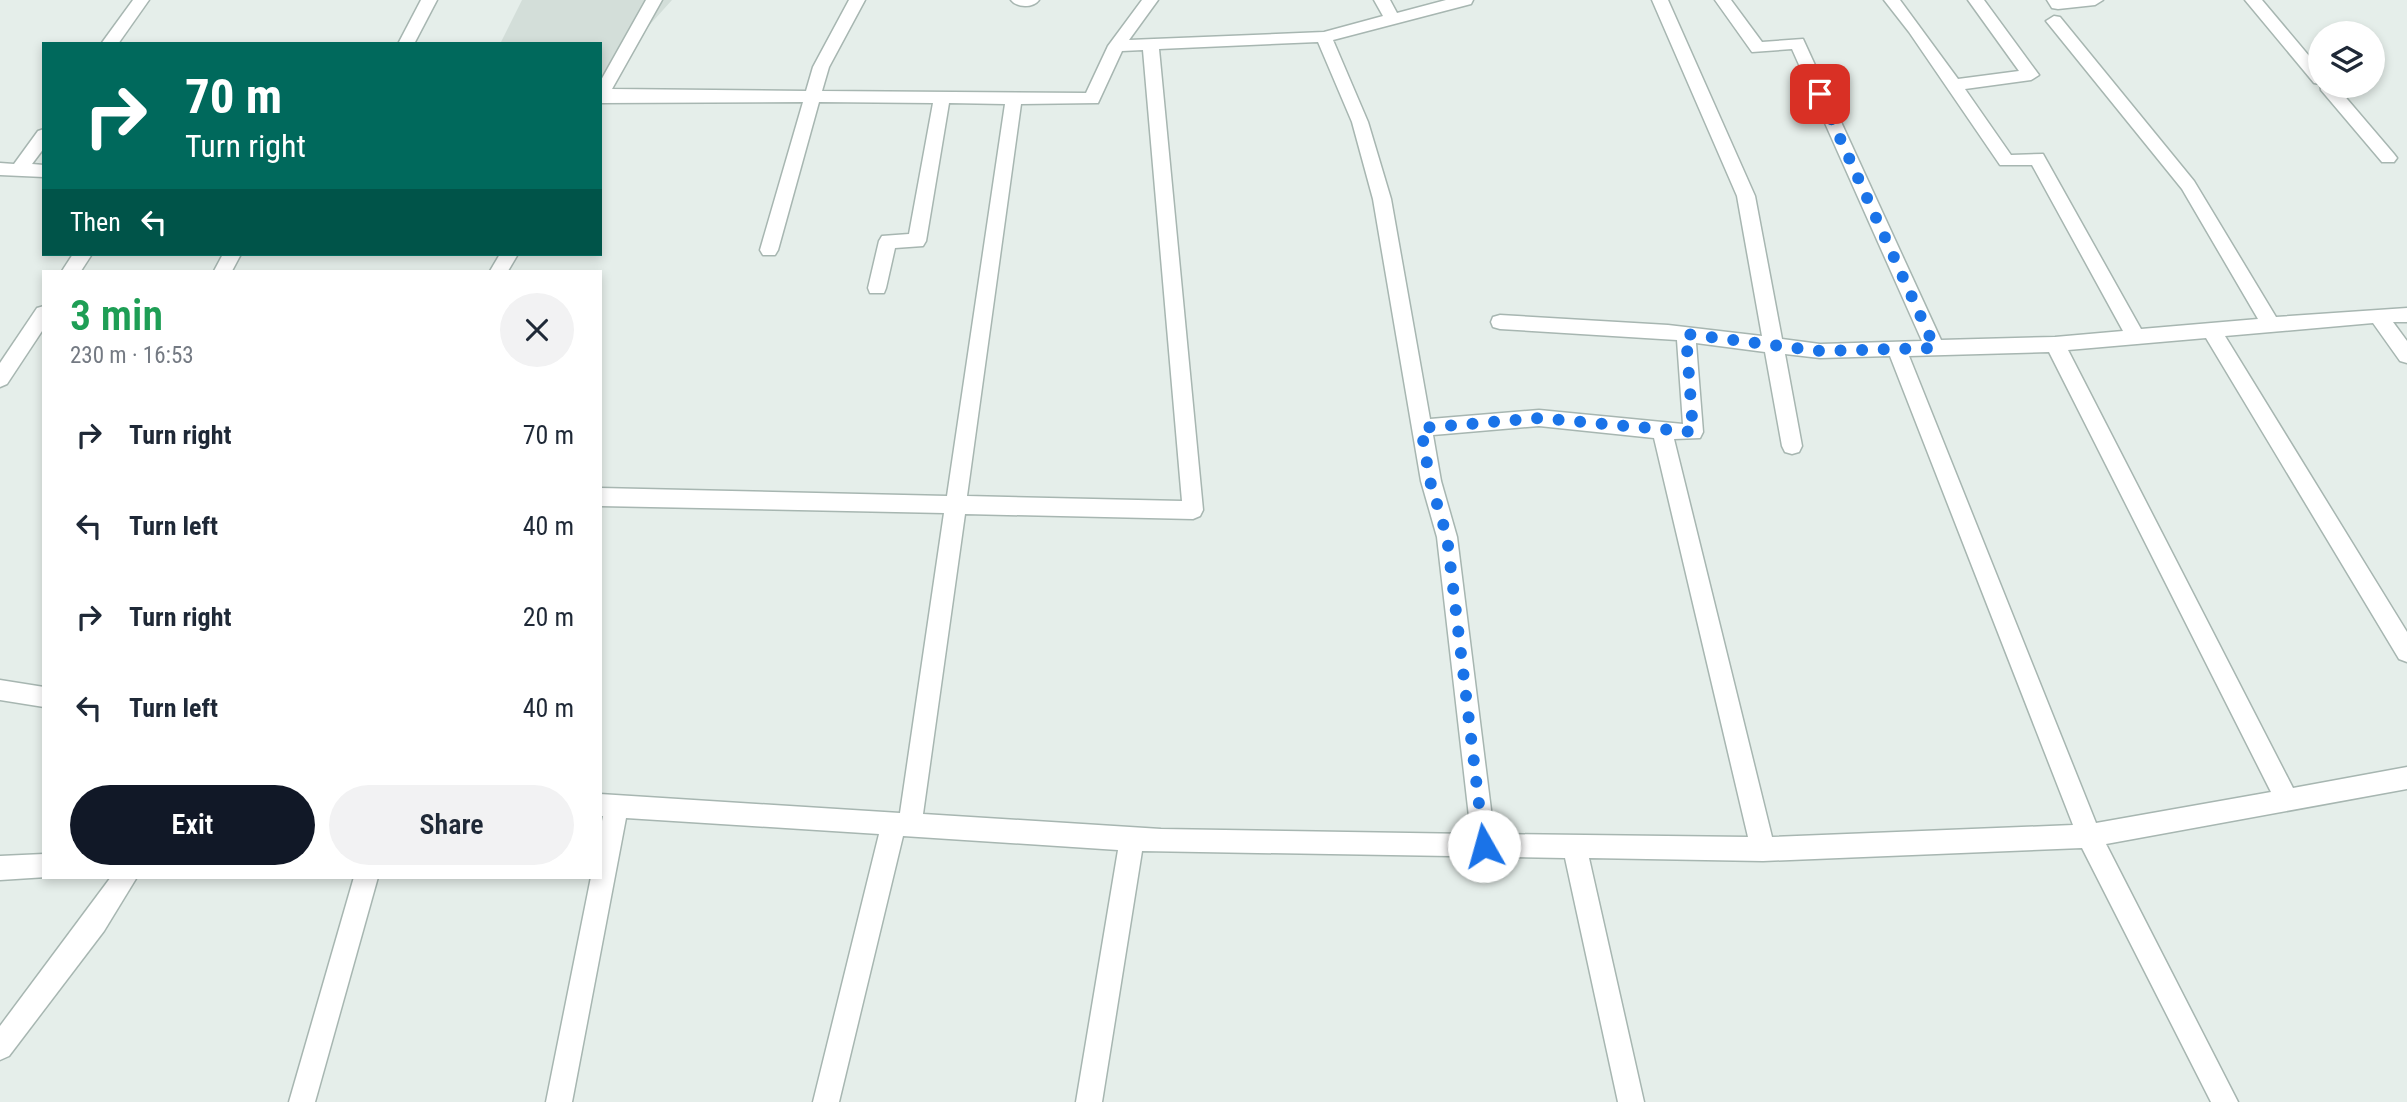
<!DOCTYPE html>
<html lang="en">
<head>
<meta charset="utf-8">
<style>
  :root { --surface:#fff; --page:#f2f2f3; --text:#1f2937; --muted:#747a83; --accent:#111827 }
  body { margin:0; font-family:"Roboto Condensed",sans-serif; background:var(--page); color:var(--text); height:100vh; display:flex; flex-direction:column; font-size:26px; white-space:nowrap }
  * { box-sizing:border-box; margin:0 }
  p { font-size:23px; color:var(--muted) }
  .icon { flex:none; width:38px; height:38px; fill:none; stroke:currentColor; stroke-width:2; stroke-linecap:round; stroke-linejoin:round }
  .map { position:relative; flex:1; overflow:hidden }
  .details { position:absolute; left:42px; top:270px; width:560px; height:609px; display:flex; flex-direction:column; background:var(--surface); border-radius:0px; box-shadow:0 4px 10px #0003 }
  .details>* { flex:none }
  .hud { position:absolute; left:42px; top:42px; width:560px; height:214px; border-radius:0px; box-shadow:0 4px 10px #0003; background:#00695c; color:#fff; overflow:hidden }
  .fabs { position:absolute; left:2308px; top:21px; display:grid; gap:14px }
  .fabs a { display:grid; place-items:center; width:77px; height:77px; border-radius:50%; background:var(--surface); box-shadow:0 4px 10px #0003; font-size:35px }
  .pin { position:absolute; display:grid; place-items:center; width:60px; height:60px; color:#fff; margin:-30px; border-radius:14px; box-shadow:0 4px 10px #0006 }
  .me { position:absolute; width:77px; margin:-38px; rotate:353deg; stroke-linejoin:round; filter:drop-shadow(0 0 5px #0008) }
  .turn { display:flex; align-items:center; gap:24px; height:147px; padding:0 28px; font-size:32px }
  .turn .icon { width:91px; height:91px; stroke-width:2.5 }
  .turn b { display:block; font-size:49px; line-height:60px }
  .then { display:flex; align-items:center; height:66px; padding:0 28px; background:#0003; gap:14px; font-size:26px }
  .round { display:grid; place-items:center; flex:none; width:74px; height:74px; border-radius:37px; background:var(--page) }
  .overview { display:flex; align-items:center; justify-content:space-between; height:119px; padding:0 28px }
  h1 { font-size:42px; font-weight:600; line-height:52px; color:#1e9e55 }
  .action { display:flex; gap:14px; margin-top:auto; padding:14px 28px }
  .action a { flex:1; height:80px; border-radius:42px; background:var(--accent); color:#fff; font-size:28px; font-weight:600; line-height:80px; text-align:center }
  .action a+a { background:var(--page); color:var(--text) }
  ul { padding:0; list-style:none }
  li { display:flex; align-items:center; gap:21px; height:91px; padding:0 28px }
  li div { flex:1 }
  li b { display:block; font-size:26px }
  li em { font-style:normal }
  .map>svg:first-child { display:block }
  .built { fill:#d3ded9 }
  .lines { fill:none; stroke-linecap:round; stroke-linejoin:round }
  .minor-casing { stroke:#a7b6b1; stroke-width:3 }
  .minor { fill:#fff; fill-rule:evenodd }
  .route { stroke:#1a73e8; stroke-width:12; stroke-dasharray:0 21.6 }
</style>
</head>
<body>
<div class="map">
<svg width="2407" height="1102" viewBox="0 0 2407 1102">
  <rect width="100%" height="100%" fill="#e5eeea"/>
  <!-- built -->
  <path class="built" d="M522,0H672L600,80V44H500Z"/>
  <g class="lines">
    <!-- minor casing -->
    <g class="minor-casing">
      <g id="minor">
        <path d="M133,0H149L118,44H101Z"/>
        <path d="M421,0H437L414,44H398Z"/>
        <path d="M646,0H662L612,89L806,91L813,67L849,0H865L829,67L822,91L1086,93L1108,46L1142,0H1158L1129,40L1324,32L1383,16L1374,0H1390L1397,13L1446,0H1473L1471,4L1333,40L1368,122L1391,199L1430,419L1539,410L1683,424L1677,340L1500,329L1493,327L1491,322L1493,317L1500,315L1668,325L1762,336L1737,196L1652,0H1668L1755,196L1782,339L1820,344L1922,341L1792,49L1752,52L1715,0H1731L1762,42L1803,39L1941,340L2055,337L2123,331L2032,165H2000L1909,32L1884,0H1900L1958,79L2019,71L1968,0H1984L2039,75L2031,80L1965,89L2011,155L2043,154L2141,329L2258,319L2182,189L2046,21L2054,16L2060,17L2194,181L2276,317L2407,308V322H2393L2407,341V363L2400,361L2373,323L2225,336L2407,632V662L2399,659L2206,338L2068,350L2293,788L2407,767V789L2106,844L2238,1102H2211L2082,848L1763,861L1589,858L1644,1102H1618L1565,858L1142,851L1102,1102H1076L1118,850L903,836L839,1102H813L879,834L626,818L572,1102H546L591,877H600V831L603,816H600V794L900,813L944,513L600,506V488L947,496L1005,104L949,103L926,241L923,246L895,248L886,288L884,293H870L868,288L879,241L882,236L909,234L933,103L819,102L778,250L775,255H763L760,250L803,102L600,103V82ZM1318,42L1352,122L1373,199L1421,481L1437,537L1471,834L1161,829L923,814L965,514L1193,519L1200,516L1203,510L1159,49ZM1143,50L1182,501L967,496L1021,104L1098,103L1122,51ZM1696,343L1765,352L1782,446L1785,452L1792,454L1799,452L1802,446L1785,354L1820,358L1890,356L2073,825L1772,837L1674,439L1700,438L1703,432ZM2049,352L2271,792L2096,823L1909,356ZM1539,426L1654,438L1748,837L1494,834L1457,537L1441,481L1433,435Z"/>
        <path d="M1011,0H1039C1033,8 1017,8 1011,0Z"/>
        <path d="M2047,0H2103L2095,5L2058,9L2052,8Z"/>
        <path d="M2245,0H2262L2320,69V86H2336L2394,154L2397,158L2394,162H2382L2321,90L2320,84L2314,83Z"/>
        <path d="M44,129V148L32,164L44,165V177L0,175V163L14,164L38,131Z"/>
        <path d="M73,254H92L81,271H62Z"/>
        <path d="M223,254H241L232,271H214Z"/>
        <path d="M500,254H518L508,271H490Z"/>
        <path d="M44,306V328L7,384L0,387V363L37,308Z"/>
        <path d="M0,680L44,687V707L0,700Z"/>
        <path d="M44,854V877H47L0,880V856Z"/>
        <path d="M111,877H137L104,931L9,1056L0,1060V1026Z"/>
        <path d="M354,877H378L315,1102H289Z"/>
      </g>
    </g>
    <!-- minor -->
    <use href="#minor" class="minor"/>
  </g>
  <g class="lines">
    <!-- route -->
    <path class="route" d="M1484,846L1447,537L1430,481L1421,428L1539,418L1693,432L1686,334L1820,351L1935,348L1820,94"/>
  </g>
</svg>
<div class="fabs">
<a><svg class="icon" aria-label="layers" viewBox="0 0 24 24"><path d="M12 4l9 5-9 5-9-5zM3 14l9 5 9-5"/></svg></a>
</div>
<div class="pin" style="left:1820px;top:94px;background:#d93025"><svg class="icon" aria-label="arrive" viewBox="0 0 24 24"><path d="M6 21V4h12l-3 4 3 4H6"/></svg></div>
<svg class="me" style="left:1484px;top:846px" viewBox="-20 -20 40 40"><circle r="19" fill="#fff"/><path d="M0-13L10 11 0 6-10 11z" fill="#1a73e8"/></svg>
<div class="hud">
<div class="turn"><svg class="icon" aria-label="right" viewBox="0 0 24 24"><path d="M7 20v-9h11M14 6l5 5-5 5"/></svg><div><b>70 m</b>Turn right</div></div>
<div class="then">Then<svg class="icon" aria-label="left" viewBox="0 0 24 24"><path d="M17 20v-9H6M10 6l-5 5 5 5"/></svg></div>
</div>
<section class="details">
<div class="overview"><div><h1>3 min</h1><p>230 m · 16:53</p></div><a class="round"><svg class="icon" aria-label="close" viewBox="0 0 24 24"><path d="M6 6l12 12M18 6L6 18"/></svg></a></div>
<ul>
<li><svg class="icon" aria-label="right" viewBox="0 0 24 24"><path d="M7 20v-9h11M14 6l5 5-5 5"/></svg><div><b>Turn right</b></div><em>70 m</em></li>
<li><svg class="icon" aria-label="left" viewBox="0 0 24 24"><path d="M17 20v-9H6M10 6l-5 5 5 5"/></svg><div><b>Turn left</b></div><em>40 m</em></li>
<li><svg class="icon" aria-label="right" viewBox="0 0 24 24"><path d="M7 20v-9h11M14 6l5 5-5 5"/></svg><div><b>Turn right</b></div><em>20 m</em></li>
<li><svg class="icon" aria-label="left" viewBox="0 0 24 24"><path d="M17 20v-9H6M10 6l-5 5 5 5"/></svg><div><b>Turn left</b></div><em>40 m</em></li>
</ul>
<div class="action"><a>Exit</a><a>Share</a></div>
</section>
</div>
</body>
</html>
